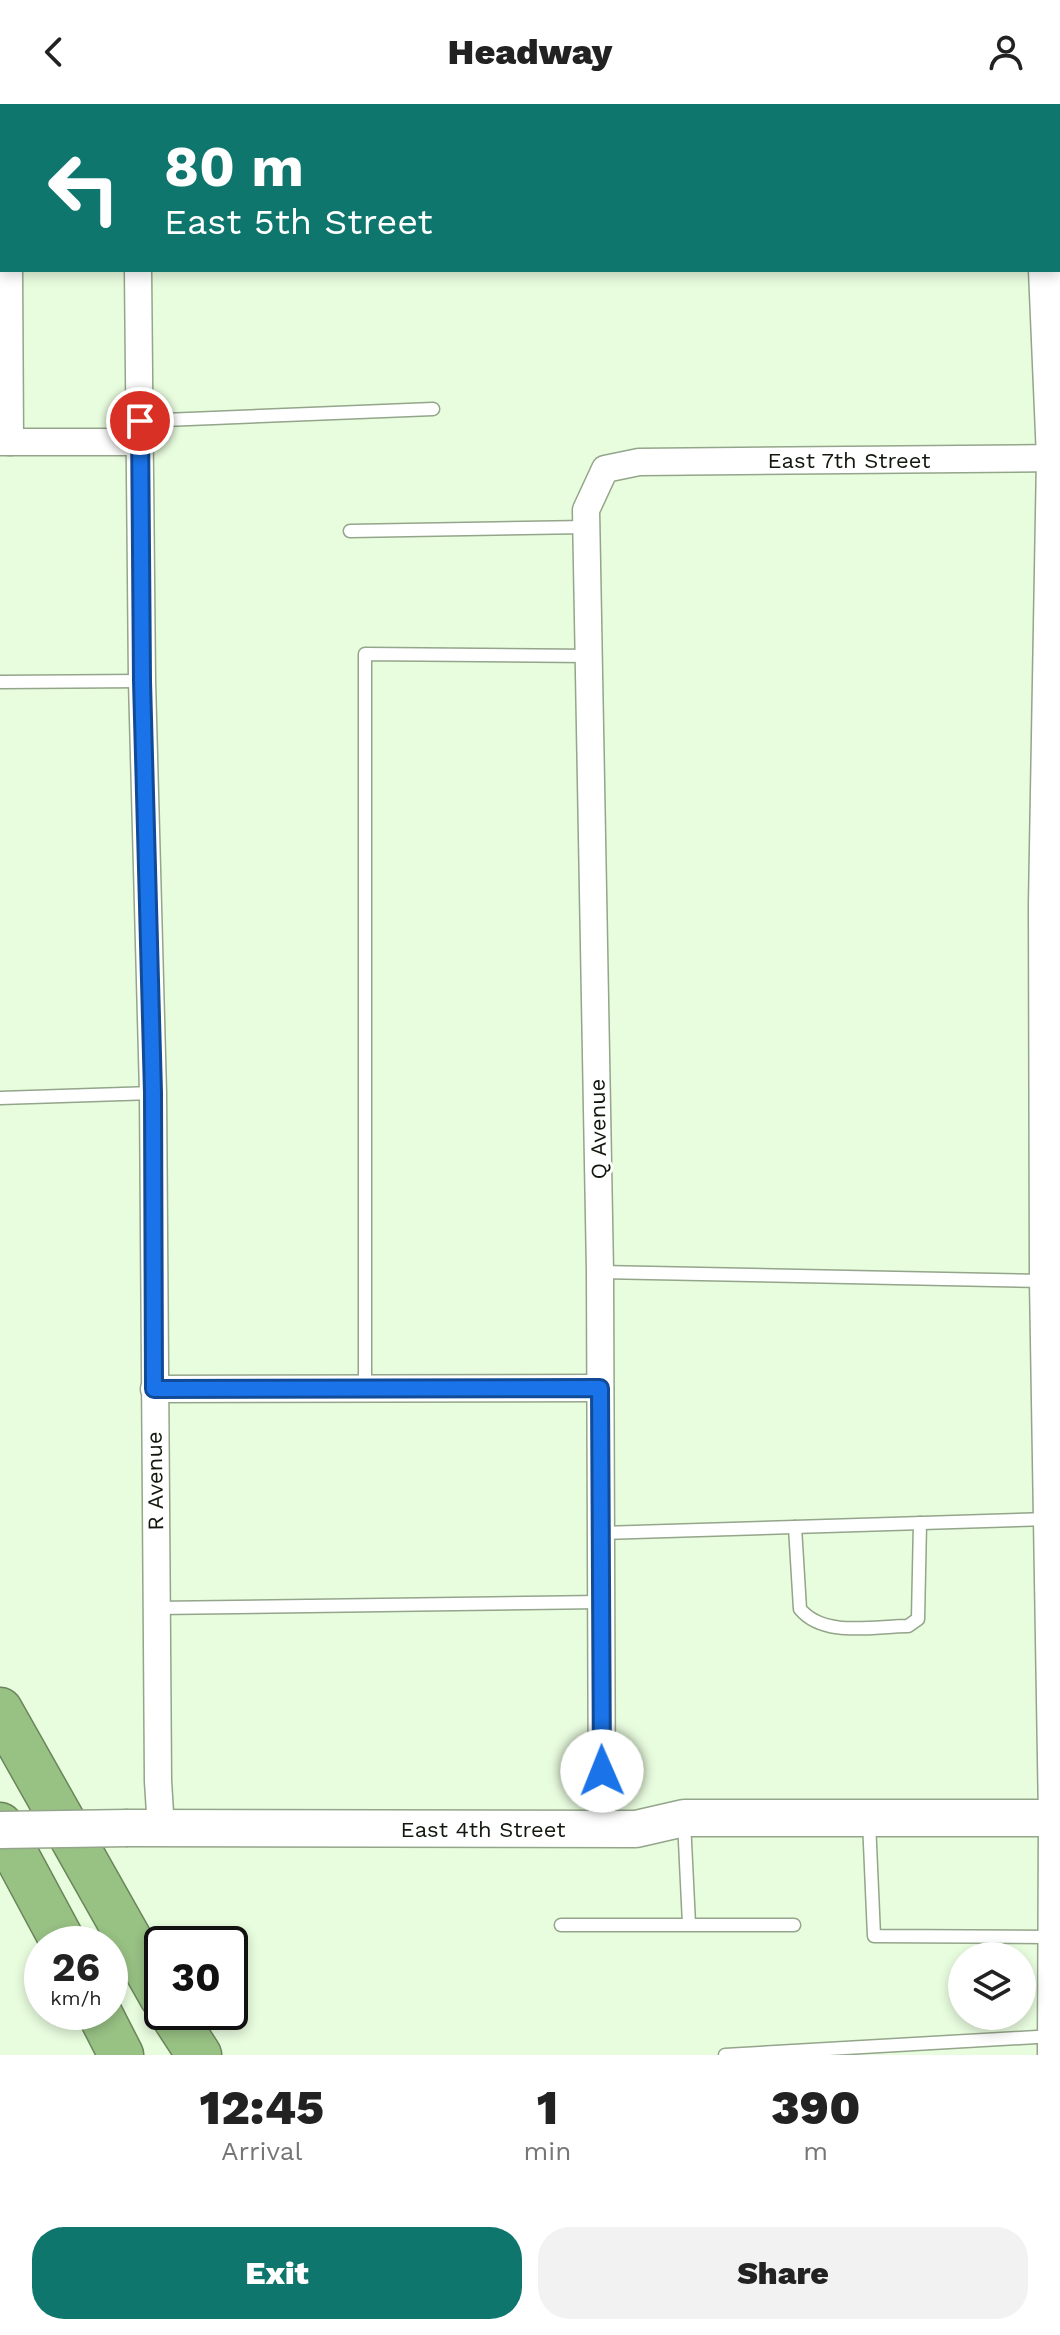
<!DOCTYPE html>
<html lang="en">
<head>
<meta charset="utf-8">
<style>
  :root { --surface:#fff; --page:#f2f2f2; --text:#222; --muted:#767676; --accent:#0f766e }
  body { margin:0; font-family:"Work Sans",sans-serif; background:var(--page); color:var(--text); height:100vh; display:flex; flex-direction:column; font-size:30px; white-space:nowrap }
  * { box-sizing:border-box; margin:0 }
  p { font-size:26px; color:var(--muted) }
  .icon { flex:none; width:44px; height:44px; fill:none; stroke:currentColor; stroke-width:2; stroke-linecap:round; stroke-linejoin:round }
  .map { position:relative; height:1951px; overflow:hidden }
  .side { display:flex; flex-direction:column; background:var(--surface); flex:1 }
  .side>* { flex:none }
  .hud { position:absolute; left:0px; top:0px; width:1060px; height:168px; box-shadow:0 4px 12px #0003; background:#0f766e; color:#fff; overflow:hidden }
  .fabs { position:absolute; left:948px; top:1838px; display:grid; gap:16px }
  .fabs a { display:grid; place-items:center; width:88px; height:88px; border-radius:50%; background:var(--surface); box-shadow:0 4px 12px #0003; font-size:40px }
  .speed { position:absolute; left:24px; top:1822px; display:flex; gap:16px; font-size:40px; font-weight:700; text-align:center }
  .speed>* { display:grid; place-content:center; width:104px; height:104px; border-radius:50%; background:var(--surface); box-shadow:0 4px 12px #0003; line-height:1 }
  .speed small { font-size:20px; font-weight:400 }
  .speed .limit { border:4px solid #111; border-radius:12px; background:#fff; color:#111 }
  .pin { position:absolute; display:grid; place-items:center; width:68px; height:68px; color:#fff; margin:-34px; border:4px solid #fff; border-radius:50%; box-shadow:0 2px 8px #0007 }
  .me { position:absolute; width:88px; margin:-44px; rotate:359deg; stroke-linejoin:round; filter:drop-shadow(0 0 6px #0008) }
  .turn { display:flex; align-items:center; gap:28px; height:168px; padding:0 32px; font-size:36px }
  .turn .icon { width:104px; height:104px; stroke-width:2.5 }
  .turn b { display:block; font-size:56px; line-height:68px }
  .eta { display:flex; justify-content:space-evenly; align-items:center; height:136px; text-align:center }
  .eta b { font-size:48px; font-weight:800; line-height:56px }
  .action { display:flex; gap:16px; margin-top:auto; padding:16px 32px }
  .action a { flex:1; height:92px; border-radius:32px; background:var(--accent); color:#fff; font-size:32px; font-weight:800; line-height:92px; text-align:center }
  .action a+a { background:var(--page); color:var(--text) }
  header { display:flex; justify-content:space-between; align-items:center; height:104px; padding:0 32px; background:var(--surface); font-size:36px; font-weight:800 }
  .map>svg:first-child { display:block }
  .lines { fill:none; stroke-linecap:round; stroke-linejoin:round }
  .lane-casing { stroke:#93a58a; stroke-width:15 }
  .street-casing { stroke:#93a58a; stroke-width:29 }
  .secondary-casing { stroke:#93a58a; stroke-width:39 }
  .highway-casing { stroke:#69865b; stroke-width:47 }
  .lane { stroke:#fff; stroke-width:12 }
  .street { stroke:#fff; stroke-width:26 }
  .secondary { stroke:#fff; stroke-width:36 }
  .highway { stroke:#98c184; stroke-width:44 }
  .secondary-bridge-casing { stroke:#93a58a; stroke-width:39; stroke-linecap:butt }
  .secondary-bridge { stroke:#fff; stroke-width:36 }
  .route-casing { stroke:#114b97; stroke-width:20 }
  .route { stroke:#1a73e8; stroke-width:14 }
  .labels { text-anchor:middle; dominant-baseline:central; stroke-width:6; stroke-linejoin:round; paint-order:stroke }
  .street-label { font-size:22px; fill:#12180e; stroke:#fff }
</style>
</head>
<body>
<header><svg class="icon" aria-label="back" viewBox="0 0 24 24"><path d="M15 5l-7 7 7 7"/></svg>Headway<svg class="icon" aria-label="person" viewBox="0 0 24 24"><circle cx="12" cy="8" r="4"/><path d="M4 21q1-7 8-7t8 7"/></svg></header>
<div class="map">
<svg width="1060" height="1951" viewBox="0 0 1060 1951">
  <rect width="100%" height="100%" fill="#e8fcde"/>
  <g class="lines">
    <!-- lane casing -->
    <g class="lane-casing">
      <g id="lane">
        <path d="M631,0V2"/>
        <path d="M289,2V0"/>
        <path d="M384,2V0"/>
        <path d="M423,2V0"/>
        <path d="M879,2V0"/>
        <path d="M1058,139H1060"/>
        <path d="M140,317L433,305"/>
        <path d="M350,427L586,423"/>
        <path d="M0,578L142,577"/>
        <path d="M0,994L153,989"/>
        <path d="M600,1168L1045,1177"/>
        <path d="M365,1284V550L589,552"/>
        <path d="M795,1423L800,1505C824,1534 874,1522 908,1522L918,1515L920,1419"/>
        <path d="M602,1429L1049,1415"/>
        <path d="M156,1504L600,1498"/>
        <path d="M684,1717L689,1820"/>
        <path d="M869,1717L874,1832L1053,1833"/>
        <path d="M561,1821H794"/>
        <path d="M725,1951L1053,1932"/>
      </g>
    </g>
    <!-- street casing -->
    <g class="street-casing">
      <g id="street">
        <path d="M136,0V2"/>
        <path d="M0,52H2"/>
        <path d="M9,166L10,338"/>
        <path d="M138,166L142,577L153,989L158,1677L161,1725"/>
        <path d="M0,338H141"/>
        <path d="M154,1285L600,1284"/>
        <path d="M602,1725L600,1168L586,406L605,365L639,358L1060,354"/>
      </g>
    </g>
    <!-- secondary casing -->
    <g class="secondary-casing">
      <g id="secondary">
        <path d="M1046,2V0"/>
        <path d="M1047,166L1055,354L1047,800L1048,1177L1057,1714L1056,1951"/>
        <path d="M128,1724L636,1725L684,1714H1060"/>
      </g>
    </g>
    <!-- highway casing -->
    <g class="highway-casing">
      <g id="highway">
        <path d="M0,1606L162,1893"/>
        <path d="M0,1721L64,1840"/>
        <path d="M99,1908L121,1951"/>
        <path d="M171,1908L199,1951"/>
      </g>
    </g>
    <!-- lane -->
    <use href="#lane" class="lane"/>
    <!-- street -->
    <use href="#street" class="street"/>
    <!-- secondary -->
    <use href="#secondary" class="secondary"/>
    <!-- highway -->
    <use href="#highway" class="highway"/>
    <!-- secondary-bridge casing -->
    <g class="secondary-bridge-casing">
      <path id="secondary-bridge" d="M0,1726L128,1724"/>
    </g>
    <!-- secondary-bridge -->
    <use href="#secondary-bridge" class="secondary-bridge"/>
  </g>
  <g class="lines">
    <!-- route casing -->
    <g class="route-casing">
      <path id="route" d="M140,317L142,577L153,989L154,1285L600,1284L602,1667"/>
    </g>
    <!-- route -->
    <use href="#route" class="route"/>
  </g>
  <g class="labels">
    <!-- street labels -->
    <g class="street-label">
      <text x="849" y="356">East 7th Street</text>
      <text transform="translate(598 1025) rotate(-91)">Q Avenue</text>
      <text transform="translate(155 1377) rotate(-91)">R Avenue</text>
      <text x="483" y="1725">East 4th Street</text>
    </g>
  </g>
</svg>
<div class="fabs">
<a><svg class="icon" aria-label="layers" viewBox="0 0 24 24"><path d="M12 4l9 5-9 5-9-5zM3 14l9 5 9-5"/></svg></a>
</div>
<div class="speed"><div>26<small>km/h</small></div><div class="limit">30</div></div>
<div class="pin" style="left:140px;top:317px;background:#d93025"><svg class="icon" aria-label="arrive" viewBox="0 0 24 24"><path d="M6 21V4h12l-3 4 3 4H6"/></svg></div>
<svg class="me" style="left:602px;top:1667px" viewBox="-20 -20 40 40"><circle r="19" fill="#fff"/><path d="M0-13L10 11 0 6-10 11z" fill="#1a73e8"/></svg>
<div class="hud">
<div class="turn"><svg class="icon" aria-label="left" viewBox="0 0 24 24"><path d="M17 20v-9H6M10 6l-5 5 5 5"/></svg><div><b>80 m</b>East 5th Street</div></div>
</div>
</div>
<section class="side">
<div class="eta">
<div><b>12:45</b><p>Arrival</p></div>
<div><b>1</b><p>min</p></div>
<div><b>390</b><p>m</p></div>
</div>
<div class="action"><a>Exit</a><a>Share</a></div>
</section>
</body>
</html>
